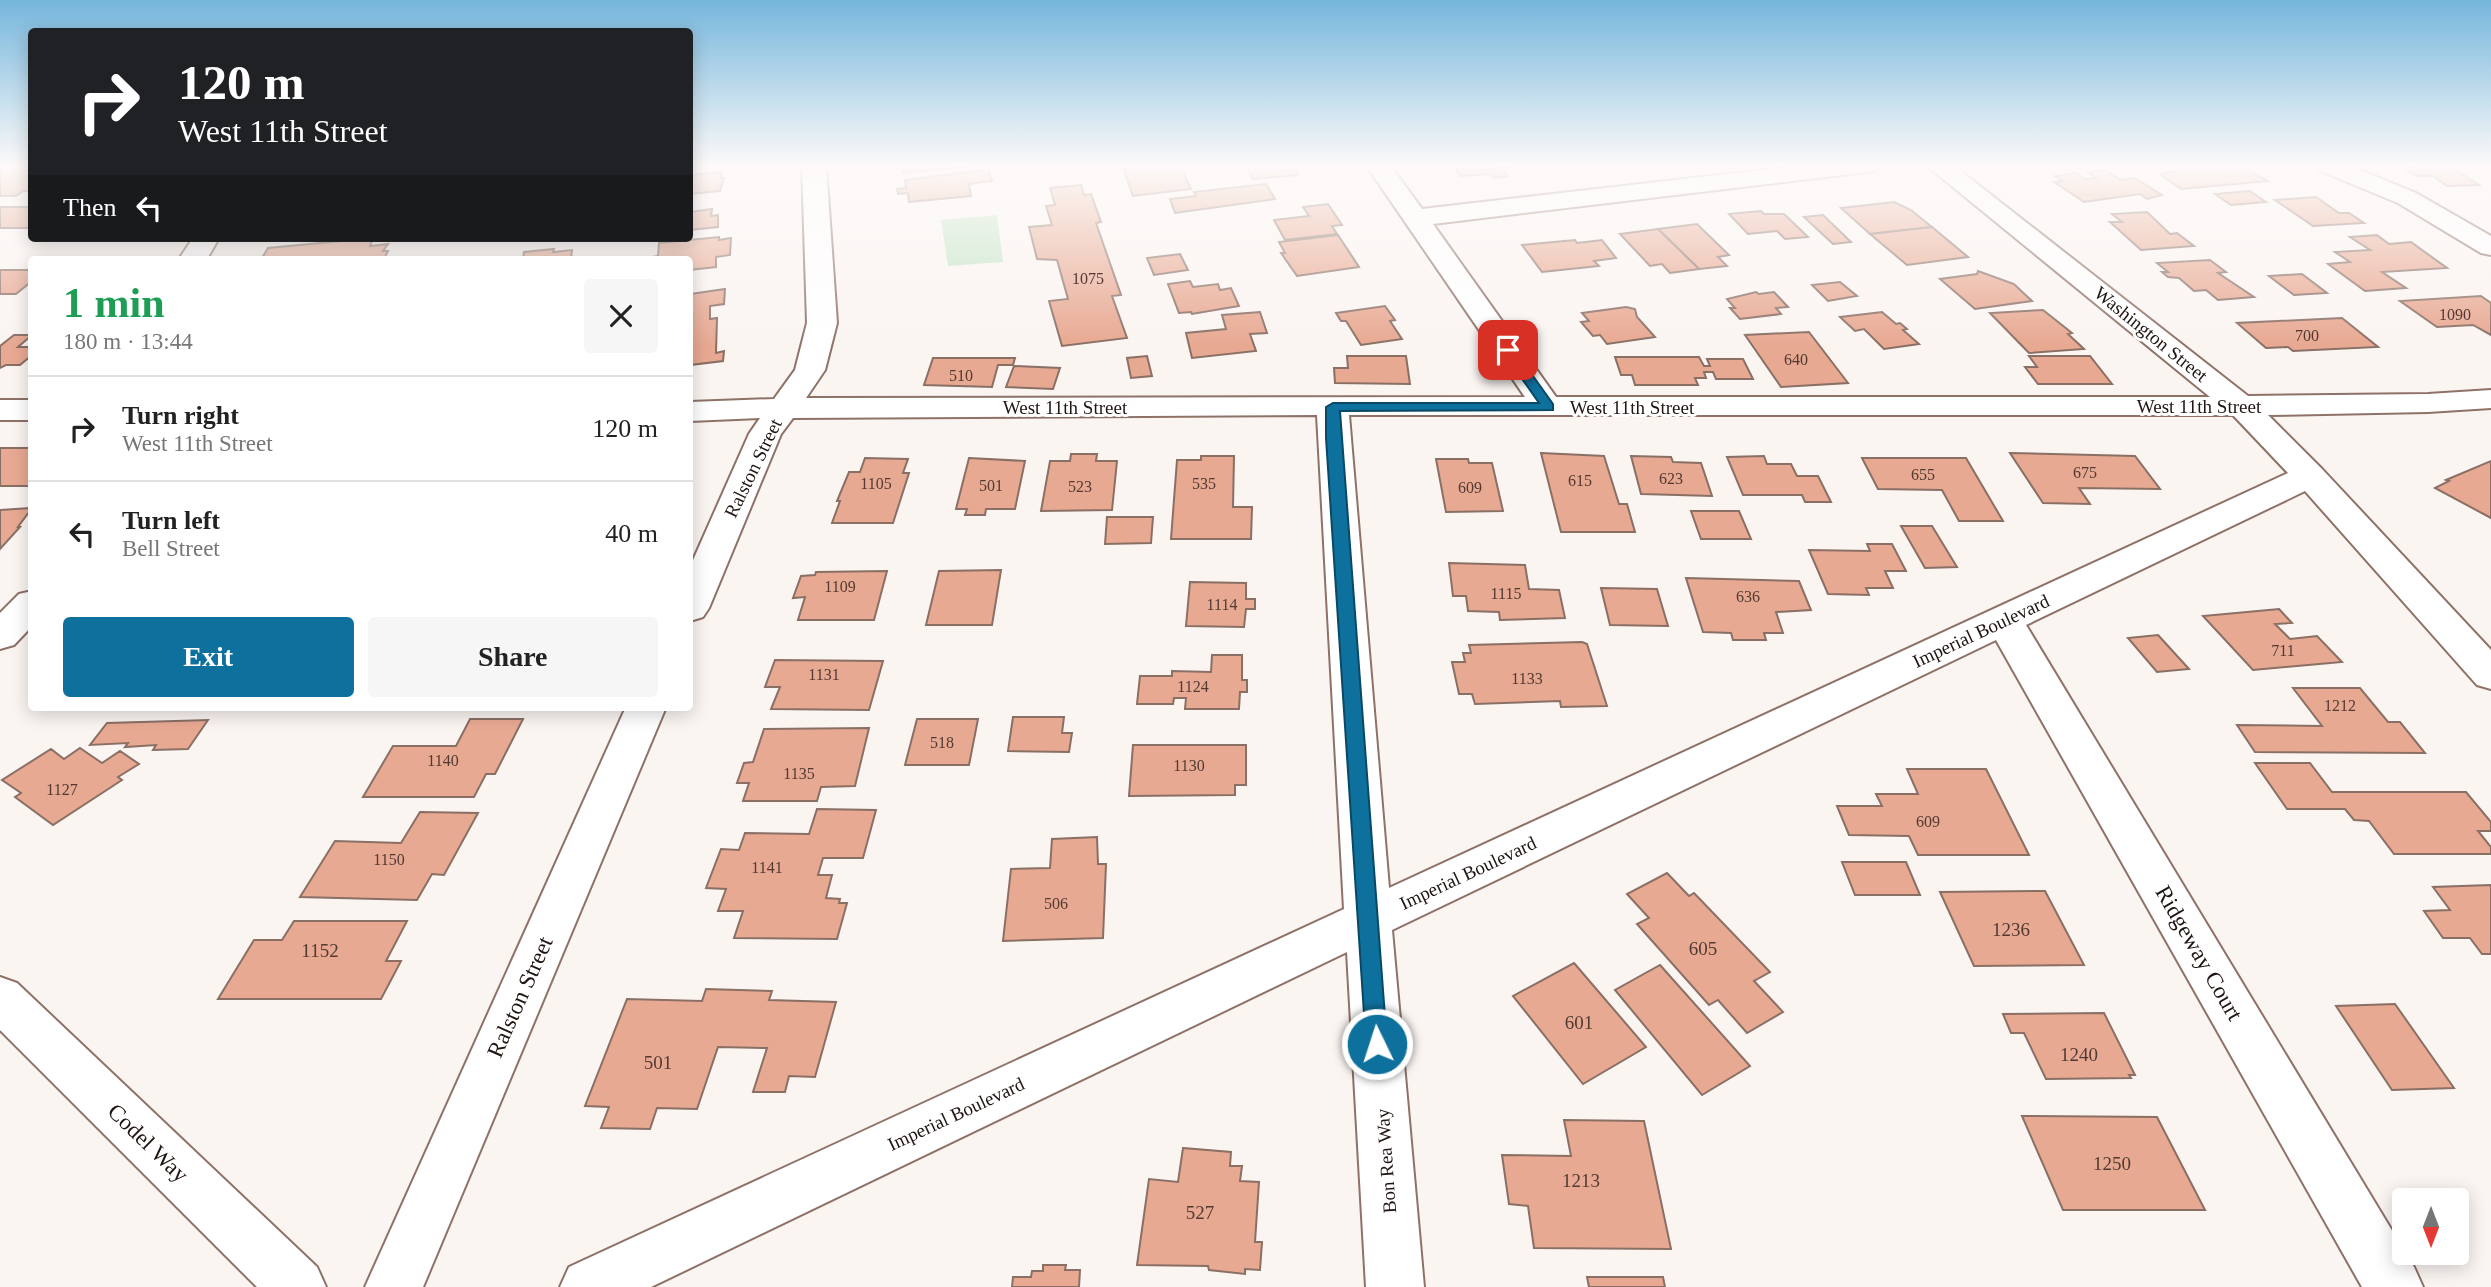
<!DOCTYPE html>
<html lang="en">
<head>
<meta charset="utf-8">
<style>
  :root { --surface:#fff; --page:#f6f6f6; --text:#222; --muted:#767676; --line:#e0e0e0; --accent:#0e709d }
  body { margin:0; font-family:Georgia,serif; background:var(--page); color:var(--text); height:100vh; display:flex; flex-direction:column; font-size:26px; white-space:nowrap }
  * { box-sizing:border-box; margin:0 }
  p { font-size:23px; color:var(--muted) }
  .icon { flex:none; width:38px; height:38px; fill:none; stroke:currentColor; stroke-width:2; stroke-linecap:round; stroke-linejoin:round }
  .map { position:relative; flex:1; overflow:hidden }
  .side { position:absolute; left:28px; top:256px; width:665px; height:455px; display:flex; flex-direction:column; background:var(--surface); border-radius:7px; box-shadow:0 4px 18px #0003 }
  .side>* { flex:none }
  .top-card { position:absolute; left:28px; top:28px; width:665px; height:214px; border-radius:7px; box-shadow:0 4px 18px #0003; background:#202124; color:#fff; overflow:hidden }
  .needle { width:46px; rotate:180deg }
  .buttons { position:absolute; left:2392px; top:1188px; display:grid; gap:14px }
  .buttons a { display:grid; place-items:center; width:77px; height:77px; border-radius:7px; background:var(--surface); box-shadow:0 4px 18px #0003; font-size:35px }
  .pin { position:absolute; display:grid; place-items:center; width:60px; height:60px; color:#fff; margin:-30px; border-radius:14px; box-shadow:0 4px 10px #0006 }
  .me { position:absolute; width:77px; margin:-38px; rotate:356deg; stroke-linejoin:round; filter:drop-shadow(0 0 5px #0008) }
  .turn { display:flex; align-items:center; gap:24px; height:147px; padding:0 35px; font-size:32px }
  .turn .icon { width:91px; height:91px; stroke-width:2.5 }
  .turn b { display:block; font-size:49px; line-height:60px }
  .then { display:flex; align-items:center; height:66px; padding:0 35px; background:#0003; gap:14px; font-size:26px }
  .round { display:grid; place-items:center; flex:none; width:74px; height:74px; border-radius:7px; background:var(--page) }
  .head { display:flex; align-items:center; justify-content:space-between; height:119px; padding:0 35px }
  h1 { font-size:42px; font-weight:800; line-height:52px; color:#1e9e55 }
  .button { display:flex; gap:14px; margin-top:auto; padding:14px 35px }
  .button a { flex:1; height:80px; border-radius:7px; background:var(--accent); color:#fff; font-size:28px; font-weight:800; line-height:80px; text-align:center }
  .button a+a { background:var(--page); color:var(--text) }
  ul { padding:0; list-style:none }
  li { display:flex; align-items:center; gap:21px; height:105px; padding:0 35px; border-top:2px solid var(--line) }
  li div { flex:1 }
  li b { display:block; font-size:26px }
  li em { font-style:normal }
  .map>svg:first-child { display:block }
  .green { fill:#c3e4c6 }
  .building { fill:#e8a992; stroke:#8a6f65; stroke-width:2 }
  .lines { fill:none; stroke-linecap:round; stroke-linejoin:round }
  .minor-casing { stroke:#8e7268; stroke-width:4 }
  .minor { fill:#fff; fill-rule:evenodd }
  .route { fill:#0e709d; stroke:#094966; stroke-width:2 }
  .labels { text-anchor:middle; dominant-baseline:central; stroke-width:6; stroke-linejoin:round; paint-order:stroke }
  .number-label { font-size:16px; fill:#523a32 }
  .street-label { font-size:19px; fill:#201512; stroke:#fff }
  .near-number-label { font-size:19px; fill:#523a32 }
  .near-street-label { font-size:23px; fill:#201512; stroke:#fff }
</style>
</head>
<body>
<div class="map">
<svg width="2491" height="1287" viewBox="0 0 2491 1287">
  <rect width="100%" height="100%" fill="#fbf5f2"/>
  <!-- green -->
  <path class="green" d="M997,215L1003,262L948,266L941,220Z"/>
  <!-- building -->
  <g class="building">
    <path d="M0,165H32V191H23L16,196H0Z"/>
    <path d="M902,165H975V166L903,173Z"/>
    <path d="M1122,165H1180L1191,189L1133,196Z"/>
    <path d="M1246,165H1293L1299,175L1253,179Z"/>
    <path d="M1452,165H1512L1514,166L1502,168L1508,176L1494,178L1491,174L1460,176Z"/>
    <path d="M2198,165H2239L2268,181L2181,189L2160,174L2179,171L2173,167Z"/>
    <path d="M2413,165L2450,166L2479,185L2447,186L2433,176H2416L2403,167H2416Z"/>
    <path d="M2105,170L2121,180L2135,178L2162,195L2147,199L2140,194L2084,202L2054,182L2063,181L2055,176L2076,173L2085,179L2096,178L2088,172Z"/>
    <path d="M975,171H989L992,181L969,184L971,196L909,202L908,193L898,194L897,189L906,188L905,180Z"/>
    <path d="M721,172V178H724L720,191L690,194V175Z"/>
    <path d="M1266,184L1275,199L1175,213L1170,199L1196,196L1194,192Z"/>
    <path d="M1081,185L1084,195L1091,194L1101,222L1096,223L1121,295L1112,296L1127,338L1062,346L1049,301L1068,299L1057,260L1037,259L1029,227L1052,225L1046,206L1055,205L1050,188Z"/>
    <path d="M2250,191L2266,202L2231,205L2215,194Z"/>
    <path d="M2316,197L2339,213H2349L2364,223L2313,226L2275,200Z"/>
    <path d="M1894,202L1911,210L1932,227L1870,234L1841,208Z"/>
    <path d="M1328,204L1342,225L1332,226L1337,234L1285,240L1274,220L1309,216L1303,207Z"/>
    <rect x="0" y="207" width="32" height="21"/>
    <path d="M712,209L711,216L718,215V227L690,230V212Z"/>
    <path d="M1761,211L1764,214H1784L1808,237L1785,239L1777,231L1748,234L1729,214Z"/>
    <path d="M2147,212L2170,234L2177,233L2194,246L2141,250L2110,222H2122L2112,214Z"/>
    <path d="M1823,215L1851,242L1833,244L1804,217Z"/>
    <path d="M1697,224L1729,255L1718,257L1727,266L1699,269L1658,229Z"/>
    <path d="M1932,227L1968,257L1907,265L1870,234Z"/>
    <path d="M1658,229L1699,269L1670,273L1662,264L1650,266L1620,234Z"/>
    <path d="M1338,235L1359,267L1297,276L1281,253H1285L1279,242Z"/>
    <path d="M2377,235L2389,244L2411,242L2447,268L2382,272L2406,288L2365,291L2328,264L2350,262L2335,252L2370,250L2350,237Z"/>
    <path d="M719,237V240L731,238L730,255L716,257V267L690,270V259H640L658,256L659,243Z"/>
    <path d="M373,238L370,246L388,244L383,251H388L384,259H254L262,258L268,248Z"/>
    <path d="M1575,240L1577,243L1602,240L1616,258L1594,261L1599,266L1542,272L1522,245Z"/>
    <path d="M554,249L553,252L572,250L571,259H523L524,252Z"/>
    <path d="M1180,254L1188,270L1154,275L1147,258Z"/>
    <path d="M2210,260L2226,272L2218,273L2254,297L2218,300L2206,290L2194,291L2179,278L2168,277L2162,272H2168L2157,263Z"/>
    <path d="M0,270H32V281L16,294H0Z"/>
    <path d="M1978,271L2014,284L2032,301L1975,309L1940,279L1977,274Z"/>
    <path d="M2302,274L2327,293L2294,295L2269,276Z"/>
    <path d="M1190,281L1193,287L1218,284L1220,290L1231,288L1239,306L1192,314L1191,312L1179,313L1168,284Z"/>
    <path d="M1840,282L1857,296L1828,301L1812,285Z"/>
    <path d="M725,289L724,304L710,306V319L717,318L716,353L724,351L723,361L690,365V294Z"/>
    <path d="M1756,292L1759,294L1774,292L1788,307L1776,308L1781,314L1740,319L1730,308H1735L1727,299Z"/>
    <path d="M2481,296L2491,303V335L2473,325L2437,327L2400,301Z"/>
    <path d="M1385,306L1395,320L1390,321L1402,339L1361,345L1346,321H1341L1336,313Z"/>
    <path d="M1626,307L1635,309L1637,317L1655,337L1607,344L1600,335L1593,336L1581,322L1589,321L1582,313Z"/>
    <path d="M2043,310L2072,333L2068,334L2084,349L2029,353L1990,313Z"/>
    <path d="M1260,312L1267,333L1250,334L1256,351L1192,358L1186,333L1226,329L1222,315Z"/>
    <path d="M1882,312L1896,324L1900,323L1907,329L1903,330L1919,344L1884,349L1864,329L1855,331L1840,317Z"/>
    <path d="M2342,318L2378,347L2293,351L2288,347L2266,348L2237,323Z"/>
    <path d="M1809,332L1848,383L1781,387L1745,335Z"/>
    <path d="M14,335H32L18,347H32V355L20,365H6L0,368V346Z"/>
    <path d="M1147,356L1152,376L1131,378L1127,358Z"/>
    <path d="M1347,356H1406L1410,384L1335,383L1334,368H1348Z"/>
    <path d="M2029,356H2090L2112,384H2038L2025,367H2037Z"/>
    <path d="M1615,357H1699L1704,366H1710L1707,359H1743L1753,379H1716L1713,372H1704L1706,378H1695L1698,385H1635L1632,375H1621Z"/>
    <path d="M933,358H1015L1013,365H998L992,387L924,385Z"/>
    <path d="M1014,366L1060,368L1053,389L1006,387Z"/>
    <rect x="0" y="448" width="32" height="38"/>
    <path d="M1541,453L1604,456L1619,504H1627L1635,532H1561Z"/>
    <path d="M2010,453L2135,456L2160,489L2079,488L2090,504L2043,503Z"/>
    <path d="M1071,454H1097L1096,461H1117L1112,510L1041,511L1050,461H1070Z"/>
    <path d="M1201,456H1234L1233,507H1252L1251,539H1171L1177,460H1201Z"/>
    <path d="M1631,456L1671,457L1673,462L1701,463L1712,496L1641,494Z"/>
    <path d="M1764,456L1767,464H1791L1797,476H1818L1831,502H1805L1802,495H1743L1727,457Z"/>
    <path d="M865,458L908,459L903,473H909L893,523H832L840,501H837L849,472H860Z"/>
    <path d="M969,458L1025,461L1015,509H986L985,515H965L967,509H956Z"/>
    <path d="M1862,458H1966L2003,521H1959L1942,490L1878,489Z"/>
    <path d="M1436,459H1468L1469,463H1492L1503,511L1446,512Z"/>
    <path d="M2491,461V518L2435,488L2449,481L2446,480Z"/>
    <path d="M32,508L18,527H20L0,549V510Z"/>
    <path d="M1691,511H1739L1751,539H1701Z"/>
    <path d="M1107,517H1153L1151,543L1105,544Z"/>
    <path d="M1901,526H1932L1957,567L1925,568Z"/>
    <path d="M1867,544H1892L1906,571H1885L1893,588H1866L1869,595L1828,594L1809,550L1870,551Z"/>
    <path d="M1449,563L1525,565L1529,589L1559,590L1565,618L1500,620L1499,612L1468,611L1466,596H1453Z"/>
    <path d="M1001,570L992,625H926L939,571Z"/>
    <path d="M887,571L874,620H798L805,597L793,598L801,576L815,575L816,572Z"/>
    <path d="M1686,578L1799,581L1811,610L1776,612L1783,633H1764L1766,640H1733L1731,633L1703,632Z"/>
    <path d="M1190,582L1246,583V599H1255V609H1246L1244,627L1186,626Z"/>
    <path d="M1601,588L1657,589L1668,626L1610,625Z"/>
    <path d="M2279,609L2292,623L2275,624L2290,639L2317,636L2342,662L2253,670L2203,616Z"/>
    <path d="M2158,635L2189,669L2157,672L2128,638Z"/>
    <path d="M1582,642L1587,644L1607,706L1561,707L1560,701L1475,704L1472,694H1459L1452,662H1465L1463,653H1471L1469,645Z"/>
    <path d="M1212,655H1242V680H1247V692H1240L1239,709H1185L1186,698H1174L1173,704H1137L1140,676H1172V671L1211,672Z"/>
    <path d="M775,660L883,661L869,710L771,709L780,687H765Z"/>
    <path d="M2293,688H2360L2388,722H2400L2425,753L2255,752L2237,725L2322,726Z"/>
    <path d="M1013,717H1064L1062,733H1072L1069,752L1008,751Z"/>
    <path d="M470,719H523L495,774H486L474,797H363L393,746H456Z"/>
    <path d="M917,719H978L969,765H905Z"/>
    <path d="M208,720L188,749L153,750L156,745L125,747L128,743L90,745L107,723Z"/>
    <path d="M869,728L855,786L821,787L817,801H743L749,783H737L744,763L753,762L764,729Z"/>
    <path d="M1133,745H1246V785H1235V795L1129,796Z"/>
    <path d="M80,748L102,763L120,751L139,764L118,777L122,780L53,825L15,797L21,793L2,780L51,749L64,759Z"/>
    <path d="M2255,763H2310L2332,792H2466L2491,822V831H2478L2491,847V854H2394L2369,821L2354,820L2345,809H2287Z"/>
    <path d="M1907,769H1986L2029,855H1918L1909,836L1849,835L1837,806H1882L1876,794H1918Z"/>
    <path d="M817,809L876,810L863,858H823L818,875H832L826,898L840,899L839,903H847L837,939L734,938L743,911H718L726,889L706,888L721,849L739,850L745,833L809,834Z"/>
    <path d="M420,812L478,813L444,875L432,874L417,900L300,897L335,841L401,843Z"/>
    <path d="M1097,837L1098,864H1106L1103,938L1003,941L1011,869L1050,868L1052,839Z"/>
    <path d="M1842,862H1906L1920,895H1855Z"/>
    <path d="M1667,873L1689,896L1694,893L1770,972L1754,981L1783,1012L1747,1033L1718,1000L1709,1005L1637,924L1649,918L1627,894Z"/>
    <path d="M2491,885V954H2482L2470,938H2443L2424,911L2450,910L2433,887Z"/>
    <path d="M2045,891L2084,965L1974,966L1940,892Z"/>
    <path d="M294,921H407L386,961H401L381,999H218L254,940H282Z"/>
    <path d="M1574,963L1646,1047L1583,1084L1513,996Z"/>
    <path d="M1660,965L1750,1066L1702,1095L1615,990Z"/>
    <path d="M706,989L772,991L769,1000L836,1002L815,1077L789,1076L785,1092H753L767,1048L718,1047L697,1109L657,1108L650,1129L601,1128L609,1107L585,1106L627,999L702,1001Z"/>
    <path d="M2395,1004L2454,1088L2392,1090L2336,1006Z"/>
    <path d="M2104,1013L2135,1075H2129L2131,1078L2046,1079L2024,1033H2011L2003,1014Z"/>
    <path d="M2022,1116L2157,1117L2205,1210H2063Z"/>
    <path d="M1564,1120L1644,1121L1671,1249L1534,1248L1528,1206L1509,1204L1502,1155L1571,1156Z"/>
    <path d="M1183,1148L1231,1152L1230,1166H1242L1240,1181L1259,1182L1255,1242H1262L1260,1270L1245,1269V1274L1209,1270L1208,1266L1137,1265L1149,1179L1178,1182Z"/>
    <path d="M1043,1265H1066L1065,1270H1080L1079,1287H1012L1013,1277H1031L1032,1271H1043Z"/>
    <path d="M1587,1277H1663L1665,1287H1589Z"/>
  </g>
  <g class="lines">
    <!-- minor casing -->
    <g class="minor-casing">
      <g id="minor">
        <path d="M802,165H826L837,323L825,370L806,398L1525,397L1366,165H1390L1422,209L1806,165H1879L1876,170L1867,172L1433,224L1556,397H2210L1926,165H1953L2248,396L2428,394L2491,390V408L2428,412L2268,415L2322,469L2491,650V689L2477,685L2305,491L2026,625L2414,1267L2423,1287H2362L1996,640L1392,930L1424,1287H1366L1347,952L651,1287H560L569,1267L1344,909L1317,415L793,418L781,434L709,608L703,617L690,621V567L749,434L760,418L690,421V402L774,399L795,370L807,323ZM1349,415H2233L2288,473L1389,888Z"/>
        <path d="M2315,165H2348L2416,193L2491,236V255L2481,253L2398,203L2318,170Z"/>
        <path d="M193,238H219L207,259H179Z"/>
        <rect x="0" y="400" width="32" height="20"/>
        <path d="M32,591V626L14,645L0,649V613L19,594Z"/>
        <path d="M626,707H666L423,1287H365Z"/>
        <path d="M0,977L17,983L317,1267L326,1287H257L0,1030Z"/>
      </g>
    </g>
    <!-- minor -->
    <use href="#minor" class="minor"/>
  </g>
  <!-- sky -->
  <linearGradient id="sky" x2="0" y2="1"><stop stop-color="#75b6dc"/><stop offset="0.48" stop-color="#fdfaf9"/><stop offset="1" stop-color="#fdfaf9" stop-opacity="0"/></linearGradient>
  <rect width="2491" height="345" fill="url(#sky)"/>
  <!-- route -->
  <path class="route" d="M1508,347L1513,348L1553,404V410L1340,411L1387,1044L1384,1051L1377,1053L1369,1051L1366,1044L1326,438V407L1333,403H1539L1502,350Z"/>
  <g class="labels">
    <!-- number labels -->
    <g class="number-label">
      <text x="1088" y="278">1075</text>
      <text x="2455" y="314">1090</text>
      <text x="2307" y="335">700</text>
      <text x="1796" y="359">640</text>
      <text x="961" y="375">510</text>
      <text x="2085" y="472">675</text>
      <text x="1923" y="474">655</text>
      <text x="1671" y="478">623</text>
      <text x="1580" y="480">615</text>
      <text x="876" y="483">1105</text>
      <text x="1204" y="483">535</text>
      <text x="991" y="485">501</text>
      <text x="1080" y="486">523</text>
      <text x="1470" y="487">609</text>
      <text x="840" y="586">1109</text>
      <text x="1506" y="593">1115</text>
      <text x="1748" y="596">636</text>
      <text x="1222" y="604">1114</text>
      <text x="2283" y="650">711</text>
      <text x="824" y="674">1131</text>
      <text x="1527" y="678">1133</text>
      <text x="1193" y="686">1124</text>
      <text x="2340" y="705">1212</text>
      <text x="942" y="742">518</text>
      <text x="443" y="760">1140</text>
      <text x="1189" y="765">1130</text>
      <text x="799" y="773">1135</text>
      <text x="62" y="789">1127</text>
      <text x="1928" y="821">609</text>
      <text x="389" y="859">1150</text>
      <text x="767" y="867">1141</text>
      <text x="1056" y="903">506</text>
    </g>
    <!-- street labels -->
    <g class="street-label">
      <text transform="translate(2151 334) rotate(39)">Washington Street</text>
      <text x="2199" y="406">West 11th Street</text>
      <text x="1065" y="407">West 11th Street</text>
      <text x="1632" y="407">West 11th Street</text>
      <text transform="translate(753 468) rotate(-64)">Ralston Street</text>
      <text transform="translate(1981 631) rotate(-25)">Imperial Boulevard</text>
      <text transform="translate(1468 873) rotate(-25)">Imperial Boulevard</text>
      <text transform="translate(956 1114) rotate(-25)">Imperial Boulevard</text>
      <text transform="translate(1386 1161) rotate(-94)">Bon Rea Way</text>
    </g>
    <!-- near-number labels -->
    <g class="near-number-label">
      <text x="2011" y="929">1236</text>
      <text x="1703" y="948">605</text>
      <text x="320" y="950">1152</text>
      <text x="1579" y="1022">601</text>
      <text x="2079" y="1054">1240</text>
      <text x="658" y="1062">501</text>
      <text x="2112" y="1163">1250</text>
      <text x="1581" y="1180">1213</text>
      <text x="1200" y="1212">527</text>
    </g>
    <!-- near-street labels -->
    <g class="near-street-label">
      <text transform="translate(2199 953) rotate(60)">Ridgeway Court</text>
      <text transform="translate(520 997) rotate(-66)">Ralston Street</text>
      <text transform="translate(148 1143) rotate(44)">Codel Way</text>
    </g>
  </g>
</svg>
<div class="buttons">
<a><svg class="needle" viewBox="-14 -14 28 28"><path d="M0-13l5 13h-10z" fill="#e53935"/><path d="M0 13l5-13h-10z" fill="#767676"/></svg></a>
</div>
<div class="pin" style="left:1508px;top:350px;background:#d93025"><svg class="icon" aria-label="arrive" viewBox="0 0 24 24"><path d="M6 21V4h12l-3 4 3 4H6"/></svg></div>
<svg class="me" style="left:1377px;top:1044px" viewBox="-20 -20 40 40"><circle r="17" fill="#0e709d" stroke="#fff" stroke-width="3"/><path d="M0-11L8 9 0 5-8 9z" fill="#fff"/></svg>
<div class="top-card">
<div class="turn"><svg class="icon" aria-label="right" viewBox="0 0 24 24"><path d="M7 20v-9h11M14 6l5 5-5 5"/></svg><div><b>120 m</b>West 11th Street</div></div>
<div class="then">Then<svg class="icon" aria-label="left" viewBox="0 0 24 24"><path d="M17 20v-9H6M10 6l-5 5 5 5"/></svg></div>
</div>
<section class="side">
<div class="head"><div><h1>1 min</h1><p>180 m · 13:44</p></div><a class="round"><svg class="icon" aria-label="close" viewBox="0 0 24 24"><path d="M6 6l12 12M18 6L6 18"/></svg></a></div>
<ul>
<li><svg class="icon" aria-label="right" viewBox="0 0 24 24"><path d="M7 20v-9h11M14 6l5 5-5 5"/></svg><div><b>Turn right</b><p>West 11th Street</p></div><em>120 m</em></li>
<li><svg class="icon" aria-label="left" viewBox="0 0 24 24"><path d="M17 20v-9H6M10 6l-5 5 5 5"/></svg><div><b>Turn left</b><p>Bell Street</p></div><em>40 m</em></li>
</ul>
<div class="button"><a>Exit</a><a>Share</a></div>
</section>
</div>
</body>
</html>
